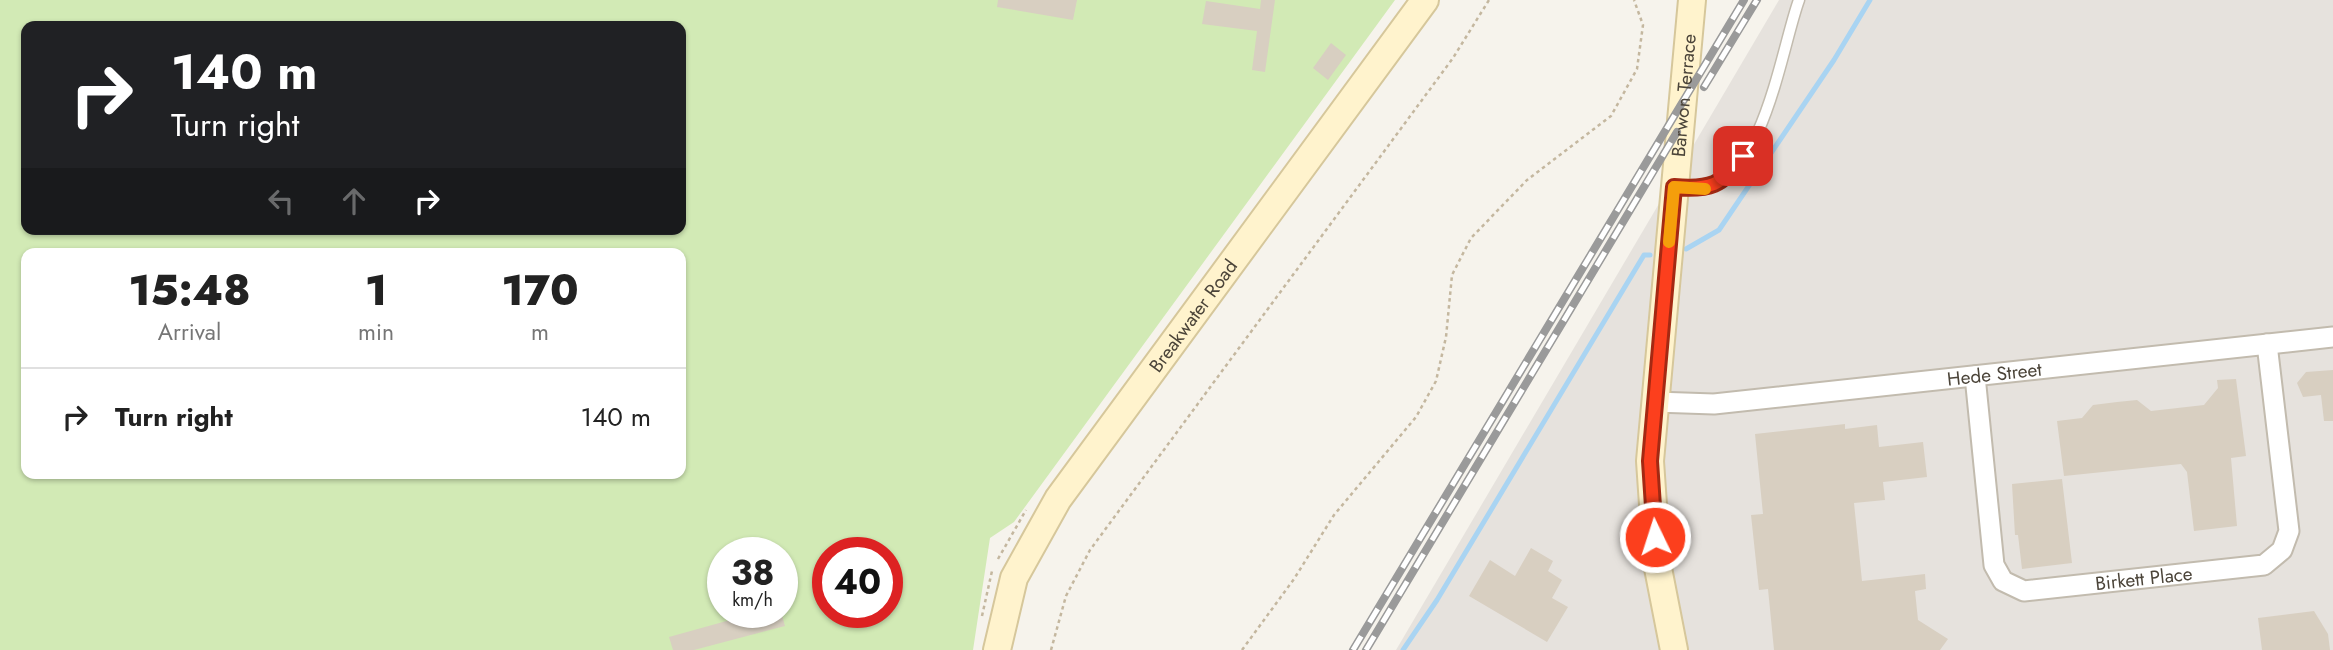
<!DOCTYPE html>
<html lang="en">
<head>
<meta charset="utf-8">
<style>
  :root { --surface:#fff; --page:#f2f2f2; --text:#222; --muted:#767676; --line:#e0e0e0 }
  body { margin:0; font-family:Jost,sans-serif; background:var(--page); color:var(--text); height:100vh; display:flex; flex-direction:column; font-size:26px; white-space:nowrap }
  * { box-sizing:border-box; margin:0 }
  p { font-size:23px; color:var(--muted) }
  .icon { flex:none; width:38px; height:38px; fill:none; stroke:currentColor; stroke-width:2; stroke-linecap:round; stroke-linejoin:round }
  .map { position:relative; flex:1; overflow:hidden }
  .details { position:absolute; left:21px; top:248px; width:665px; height:231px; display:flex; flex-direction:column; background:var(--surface); border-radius:14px; box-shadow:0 2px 5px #0004 }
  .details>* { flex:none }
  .top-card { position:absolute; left:21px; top:21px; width:665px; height:214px; border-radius:14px; box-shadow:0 2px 5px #0004; background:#202124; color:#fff; overflow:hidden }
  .speed { position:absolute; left:707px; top:537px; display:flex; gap:14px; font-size:35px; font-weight:700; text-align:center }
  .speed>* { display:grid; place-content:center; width:91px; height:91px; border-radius:50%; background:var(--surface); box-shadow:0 2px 5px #0004; line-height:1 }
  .speed small { font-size:18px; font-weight:400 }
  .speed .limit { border:10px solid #d22; background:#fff; color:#111 }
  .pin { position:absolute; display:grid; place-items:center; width:60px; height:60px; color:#fff; margin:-30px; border-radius:14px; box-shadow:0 4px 10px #0006 }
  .me { position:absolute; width:77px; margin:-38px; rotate:356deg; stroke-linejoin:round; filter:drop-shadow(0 0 5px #0008) }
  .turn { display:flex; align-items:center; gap:24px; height:147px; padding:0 35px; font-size:32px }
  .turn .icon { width:91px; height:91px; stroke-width:2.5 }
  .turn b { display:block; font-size:49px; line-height:60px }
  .lanes { display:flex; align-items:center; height:66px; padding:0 35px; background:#0003; justify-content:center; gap:35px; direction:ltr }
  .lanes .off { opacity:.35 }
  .eta { display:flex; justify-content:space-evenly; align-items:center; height:119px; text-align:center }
  .eta b { font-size:42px; font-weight:800; line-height:49px }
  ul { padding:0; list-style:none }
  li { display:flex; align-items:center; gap:21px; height:98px; padding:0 35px; border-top:2px solid var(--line) }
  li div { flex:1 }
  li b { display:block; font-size:26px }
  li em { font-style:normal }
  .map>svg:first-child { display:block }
  .industrial { fill:#e6e2dd }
  .green { fill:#d2eab5; fill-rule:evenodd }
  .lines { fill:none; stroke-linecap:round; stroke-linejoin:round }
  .stream { stroke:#a9d4f2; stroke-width:5 }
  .building { fill:#d8cfc1 }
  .lane-casing { stroke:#c2bbae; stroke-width:13 }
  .street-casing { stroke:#c2bbae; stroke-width:23 }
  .secondary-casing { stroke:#d6c79b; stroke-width:30 }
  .path { stroke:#c4b79f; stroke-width:2.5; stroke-dasharray:3.5 3.5; stroke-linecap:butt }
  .lane { stroke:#fff; stroke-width:10 }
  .street { stroke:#fff; stroke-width:19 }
  .secondary { stroke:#fff3cd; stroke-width:26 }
  .rail-casing { stroke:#9a9a9a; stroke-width:8 }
  .rail { stroke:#fff; stroke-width:5; stroke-dasharray:16; stroke-linecap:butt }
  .route-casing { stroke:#a42913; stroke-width:18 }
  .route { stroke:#fc3f1d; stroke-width:12 }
  .slow { stroke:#f59e0b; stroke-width:12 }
  .labels { text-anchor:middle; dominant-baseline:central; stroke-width:6; stroke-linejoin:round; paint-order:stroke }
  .street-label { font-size:19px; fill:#4b4439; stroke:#fff }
</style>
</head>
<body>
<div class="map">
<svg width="2333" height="650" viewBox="0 0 2333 650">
  <rect width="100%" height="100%" fill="#f6f3ec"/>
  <!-- industrial -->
  <path class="industrial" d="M1779,0H2333V650H1396Z"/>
  <!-- green -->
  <path class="green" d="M0,0H1395L1014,522L990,538L973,650H0ZM26,26H681V229H26ZM26,254H681V474H26ZM723,553H782V612H723ZM828,553H887V612H828Z"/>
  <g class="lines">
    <!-- stream -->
    <g class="stream">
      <path d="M1686,249L1719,230L1834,60L1870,0"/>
      <path d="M1403,650L1437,600L1644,255H1650"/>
    </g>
  </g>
  <!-- building -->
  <g class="building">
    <path d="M998,0H1077L1073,20L997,7Z"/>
    <path d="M1261,0H1275L1265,72L1252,70L1257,31L1202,24L1206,1L1260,9Z"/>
    <path d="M1331,43L1346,55L1328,80L1313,68Z"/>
    <path d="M2333,370V421H2324L2321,395L2303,397L2297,383L2306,372Z"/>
    <path d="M2236,379L2246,456L2231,458L2237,526L2194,531L2187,472L2181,464L2064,476L2057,421L2082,418L2093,405L2117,402L2137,400L2151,411L2204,405L2218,388L2217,380Z"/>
    <path d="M1845,424V429L1877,425L1879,447L1923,442L1927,477L1883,482L1885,500L1854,503L1862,581L1925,574L1926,589L1915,591L1918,620L1948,639L1940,650H1774L1768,589L1759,590L1751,515L1763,514L1755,434Z"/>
    <path d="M2062,479L2072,563L2022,569L2018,535H2015L2012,484Z"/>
    <path d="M1531,548L1553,561L1548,571L1562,580L1552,598L1568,607L1547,642L1469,596L1490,560L1515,576Z"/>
    <path d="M2314,611L2328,634L2330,650H2262L2258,618Z"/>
    <path d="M759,612H781L785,626L694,650H673L669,637Z"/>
  </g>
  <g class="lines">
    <!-- lane casing -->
    <g class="lane-casing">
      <path id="lane" d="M1678,188C1686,188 1697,191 1705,189C1764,176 1782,46 1799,0"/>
    </g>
    <!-- street casing -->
    <g class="street-casing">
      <g id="street">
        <path id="s1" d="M1975,376L1994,565L2003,581L2024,591L2264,565L2282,550L2289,531L2267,344"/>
        <path id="s2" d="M1655,402L1714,404L2333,337"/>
      </g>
    </g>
    <!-- secondary casing -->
    <g class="secondary-casing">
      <g id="secondary">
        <path id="s3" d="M997,650L1014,578L1058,499L1425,0"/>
        <path id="s4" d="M1674,650L1657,563L1650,461L1692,0"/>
      </g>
    </g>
    <!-- path -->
    <g class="path">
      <path d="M998,559L1026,510"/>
      <path d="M982,616L992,571"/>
      <path d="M1051,650L1066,596L1090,550L1453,58L1489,0"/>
      <path d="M1242,650L1294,579L1334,515L1416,417L1436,381L1446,337L1452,275L1471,238L1527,180L1611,116L1637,69L1643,25L1634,0"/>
    </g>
    <!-- lane -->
    <use href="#lane" class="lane"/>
    <!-- street -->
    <use href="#street" class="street"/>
    <!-- secondary -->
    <use href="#secondary" class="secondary"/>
    <!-- rail casing -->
    <g class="rail-casing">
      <g id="rail">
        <path d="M1704,87L1757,0"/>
        <path d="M1353,650L1744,0"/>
        <path d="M1366,650L1677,132"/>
      </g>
    </g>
    <!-- rail -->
    <use href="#rail" class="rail"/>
  </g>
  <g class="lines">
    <!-- route casing -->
    <g class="route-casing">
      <path id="route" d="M1655,537L1650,461L1674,187C1709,190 1723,186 1743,156"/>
    </g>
    <!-- route -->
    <use href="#route" class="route"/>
    <!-- slow -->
    <path class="slow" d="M1669,242L1674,187L1705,189"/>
  </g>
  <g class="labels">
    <!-- street labels -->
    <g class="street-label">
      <text stroke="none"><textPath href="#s4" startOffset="558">Barwon Terrace</textPath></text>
      <text stroke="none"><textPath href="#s3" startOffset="392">Breakwater Road</textPath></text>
      <text stroke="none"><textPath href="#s2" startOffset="341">Hede Street</textPath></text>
      <text stroke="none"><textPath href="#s1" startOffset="352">Birkett Place</textPath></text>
    </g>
  </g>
</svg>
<div class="speed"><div>38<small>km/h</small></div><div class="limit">40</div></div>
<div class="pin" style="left:1743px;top:156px;background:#d93025"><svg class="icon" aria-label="arrive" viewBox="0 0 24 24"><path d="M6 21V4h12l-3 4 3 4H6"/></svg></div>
<svg class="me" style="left:1655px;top:537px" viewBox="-20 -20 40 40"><circle r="17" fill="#fc3f1d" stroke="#fff" stroke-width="3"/><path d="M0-11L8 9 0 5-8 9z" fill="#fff"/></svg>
<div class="top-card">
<div class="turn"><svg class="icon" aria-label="right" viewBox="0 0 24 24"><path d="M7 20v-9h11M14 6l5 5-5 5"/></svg><div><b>140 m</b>Turn right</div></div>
<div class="lanes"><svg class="icon off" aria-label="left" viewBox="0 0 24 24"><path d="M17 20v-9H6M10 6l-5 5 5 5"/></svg><svg class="icon off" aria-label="ahead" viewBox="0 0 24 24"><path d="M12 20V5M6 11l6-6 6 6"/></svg><svg class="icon" aria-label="right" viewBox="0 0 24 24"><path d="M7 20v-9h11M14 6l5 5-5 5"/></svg></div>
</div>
<section class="details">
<div class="eta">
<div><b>15:48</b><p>Arrival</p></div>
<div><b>1</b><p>min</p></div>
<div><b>170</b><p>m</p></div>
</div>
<ul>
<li><svg class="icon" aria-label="right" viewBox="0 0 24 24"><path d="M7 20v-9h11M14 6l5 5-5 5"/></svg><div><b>Turn right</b></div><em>140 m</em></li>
</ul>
</section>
</div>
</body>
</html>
